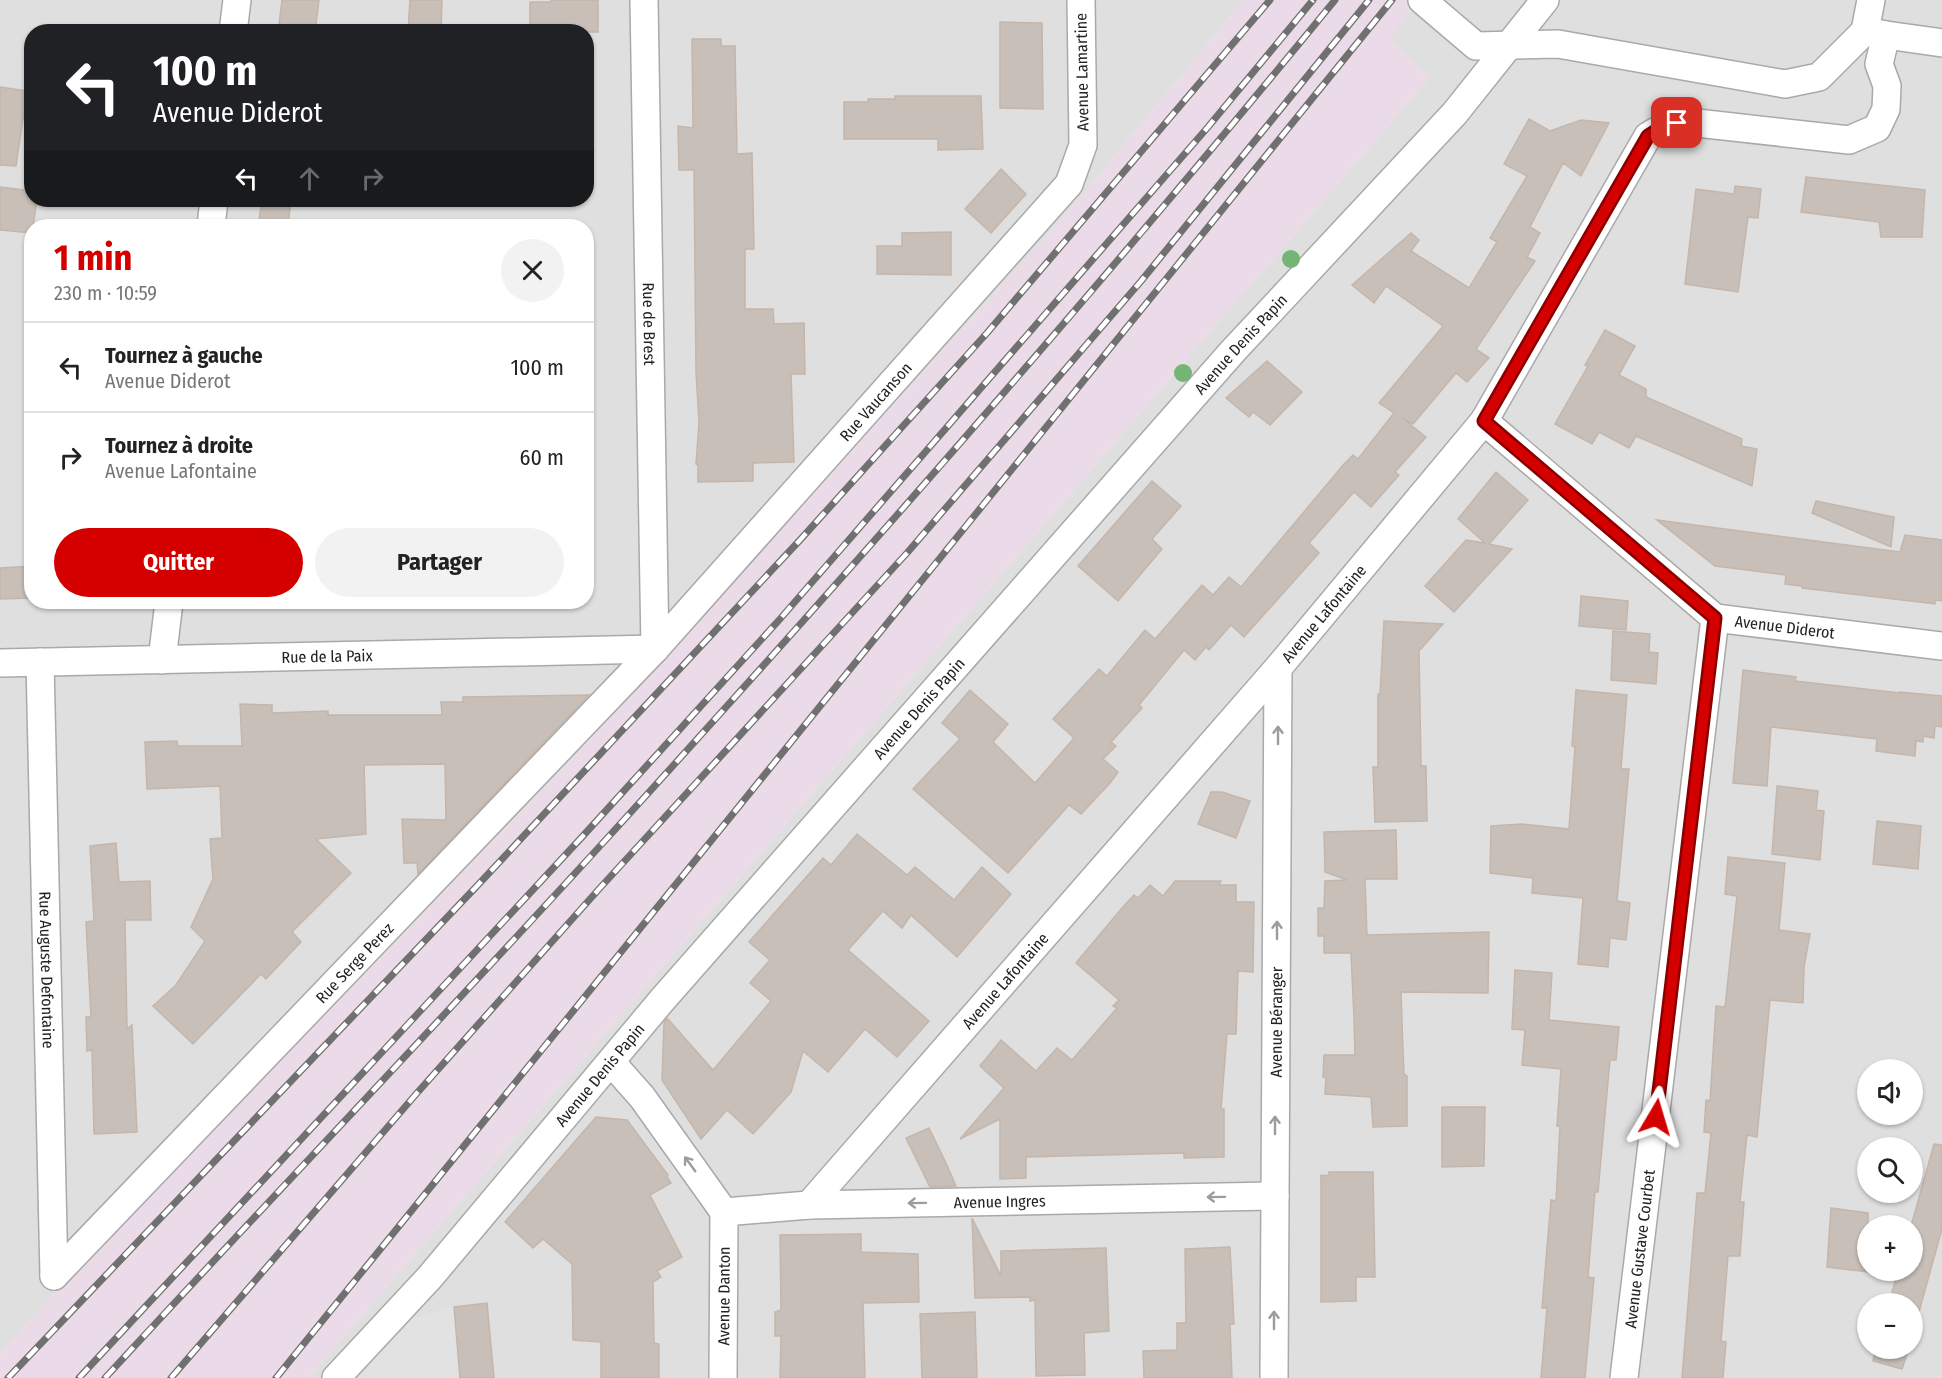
<!DOCTYPE html>
<html lang="fr">
<head>
<meta charset="utf-8">
<style>
  :root { --surface:#fff; --page:#f2f2f2; --text:#222; --muted:#767676; --line:#e0e0e0; --accent:#d40000 }
  body { margin:0; font-family:"Fira Sans Condensed",sans-serif; background:var(--page); color:var(--text); height:100vh; display:flex; flex-direction:column; font-size:22px; white-space:nowrap }
  * { box-sizing:border-box; margin:0 }
  p { font-size:20px; color:var(--muted) }
  .icon { flex:none; width:33px; height:33px; fill:none; stroke:currentColor; stroke-width:2; stroke-linecap:round; stroke-linejoin:round }
  .map { position:relative; flex:1; overflow:hidden }
  .drawer { position:absolute; left:24px; top:219px; width:570px; height:390px; display:flex; flex-direction:column; background:var(--surface); border-radius:24px; box-shadow:0 2px 4px #0004 }
  .drawer>* { flex:none }
  .hud { position:absolute; left:24px; top:24px; width:570px; height:183px; border-radius:24px; box-shadow:0 2px 4px #0004; background:#202124; color:#fff; overflow:hidden }
  .fabs { position:absolute; left:1857px; top:1059px; display:grid; gap:12px }
  .fabs a { display:grid; place-items:center; width:66px; height:66px; border-radius:50%; background:var(--surface); box-shadow:0 2px 4px #0004; font-size:30px }
  .pin { position:absolute; display:grid; place-items:center; width:51px; height:51px; color:#fff; margin:-26px; border-radius:12px; box-shadow:0 3px 9px #0006 }
  .me { position:absolute; width:66px; margin:-33px; rotate:7deg; stroke-linejoin:round; filter:drop-shadow(0 0 4px #0008) }
  .turn { display:flex; align-items:center; gap:21px; height:126px; padding:0 30px; font-size:27px }
  .turn .icon { width:78px; height:78px; stroke-width:2.5 }
  .turn b { display:block; font-size:42px; line-height:51px }
  .lanes { display:flex; align-items:center; height:57px; padding:0 30px; background:#0003; justify-content:center; gap:30px; direction:ltr }
  .lanes .off { opacity:.35 }
  .round { display:grid; place-items:center; flex:none; width:63px; height:63px; border-radius:32px; background:var(--page) }
  .summary { display:flex; align-items:center; justify-content:space-between; height:102px; padding:0 30px }
  h1 { font-size:36px; font-weight:700; line-height:45px; color:var(--accent) }
  .primary-button { display:flex; gap:12px; margin-top:auto; padding:12px 30px }
  .primary-button a { flex:1; height:69px; border-radius:36px; background:var(--accent); color:#fff; font-size:24px; font-weight:700; line-height:69px; text-align:center }
  .primary-button a+a { background:var(--page); color:var(--text) }
  ul { padding:0; list-style:none }
  li { display:flex; align-items:center; gap:18px; height:90px; padding:0 30px; border-top:2px solid var(--line) }
  li div { flex:1 }
  li b { display:block; font-size:22px }
  li em { font-style:normal }
  .map>svg:first-child { display:block }
  .residential { fill:#e0dfdf; fill-rule:evenodd }
  .industrial { fill:#ebdbe8 }
  .parking { fill:#e2e2e2 }
  .building { fill:#c7bfb8; stroke:#c4b6ab; stroke-width:1.5 }
  .lines { fill:none; stroke-linecap:round; stroke-linejoin:round }
  .street-casing { stroke:#a9a9a9; stroke-width:30 }
  .street { stroke:#fff; stroke-width:27 }
  .rail-casing { stroke:#707070; stroke-width:7 }
  .rail { stroke:#fff; stroke-width:4.5; stroke-dasharray:14; stroke-linecap:butt }
  .tree { fill:#74b475 }
  .oneway { stroke:#9c9c9c }
  .route-casing { stroke:#8a0000; stroke-width:15 }
  .route { stroke:#d40000; stroke-width:10 }
  .labels { text-anchor:middle; dominant-baseline:central; stroke-width:4.5; stroke-linejoin:round; paint-order:stroke }
  .street-label { font-size:16px; fill:#222; stroke:#fff }
</style>
</head>
<body>
<div class="map">
<svg width="1942" height="1378" viewBox="0 0 1942 1378">
  <rect width="100%" height="100%" fill="#f2efe9"/>
  <!-- residential -->
  <g class="residential">
    <path d="M0,0H1244L1064,217L565,767L45,1304L0,1353ZM32,32H586V200H32ZM32,226H586V602H32Z"/>
    <path d="M1420,0H1942V1378H308L1429,78L1388,38ZM1868,1070H1912V1114H1868ZM1868,1148H1912V1192H1868ZM1868,1226H1912V1270H1868ZM1868,1304H1912V1348H1868Z"/>
  </g>
  <!-- industrial -->
  <path class="industrial" d="M1244,0H1420L1389,38L1429,78L308,1378H0V1353L45,1304L565,767L1064,217Z"/>
  <!-- parking -->
  <path class="parking" d="M454,1307L460,1378H358L412,1319Z"/>
  <!-- building -->
  <g class="building">
    <path d="M282,0H319L315,32H278Z"/>
    <path d="M410,0H442L441,32H408Z"/>
    <path d="M551,0H598V32H530V2H551Z"/>
    <path d="M1000,22L1042,23L1043,109L1000,108Z"/>
    <path d="M692,39H721V46H735L737,154L752,153L754,249H745V309H773L774,324L804,323L805,374H791L794,462L753,463V481L698,482V465L696,464L699,423L696,372L694,170H679L678,126L693,128Z"/>
    <path d="M0,87L27,91L16,166L0,165Z"/>
    <path d="M895,96H981L983,149L938,150V139H844V102H868V99H895Z"/>
    <path d="M1529,119L1550,131L1581,120L1609,123L1581,176L1563,163L1530,227L1540,233L1527,257L1535,261L1476,349L1489,358L1467,382L1456,373L1413,424L1402,418L1426,437L1395,472L1399,475L1371,507L1354,492L1309,543L1319,553L1244,637L1231,625L1209,650L1206,647L1195,660L1184,650L1139,705L1142,708L1111,742L1116,746L1103,759L1118,772L1110,783L1081,814L1069,805L1008,873L913,789L960,739L942,723L970,690L1008,724L993,742L1035,783L1074,738L1053,719L1099,669L1107,676L1145,630L1155,639L1202,585L1213,595L1229,577L1241,587L1344,464L1353,455L1358,459L1394,413L1379,403L1443,326L1386,286L1374,303L1352,285L1411,233L1419,240L1411,251L1469,288L1497,242L1490,238L1527,176L1504,164Z"/>
    <path d="M1001,169L1026,194L991,233L965,209Z"/>
    <path d="M1806,177L1925,190L1922,237H1881L1879,222L1801,212Z"/>
    <path d="M1735,186L1761,189L1758,218L1748,217L1738,292L1685,284L1696,189L1734,194Z"/>
    <path d="M0,187L32,191V200H37L32,233L0,230Z"/>
    <path d="M262,200H291L288,226H258Z"/>
    <path d="M951,232V275L877,274V246H902V233Z"/>
    <path d="M1605,330L1635,346L1619,375L1646,389V397L1742,439L1741,446L1757,449L1752,486L1636,436L1629,448L1599,432L1592,444L1555,424L1588,366L1585,365Z"/>
    <path d="M1267,361L1302,392L1270,425L1253,412L1249,417L1226,398Z"/>
    <path d="M1496,472L1528,500L1489,544L1512,549L1454,612L1425,586L1466,540L1485,543L1458,519Z"/>
    <path d="M1152,481L1181,506L1152,539L1162,549L1118,601L1078,566Z"/>
    <path d="M1816,501L1894,517L1891,547L1812,513Z"/>
    <path d="M1657,520L1900,552L1905,535L1942,540V601L1935,600V604L1802,588V586L1785,584L1786,575L1715,566Z"/>
    <path d="M32,566V598L0,599V568Z"/>
    <path d="M1581,596L1628,601L1626,630L1579,626Z"/>
    <path d="M1384,621L1443,624L1419,651L1421,766H1426L1427,821L1375,822L1373,767H1378V694H1380Z"/>
    <path d="M1613,631L1650,634L1649,652L1658,653L1656,684L1611,680Z"/>
    <path d="M1743,670L1796,677L1795,681L1900,693V692L1942,696V727L1935,726L1934,738L1923,736V742L1916,741L1915,756L1876,751L1877,739L1771,727L1767,786L1733,783Z"/>
    <path d="M1576,690L1627,695L1621,769H1629L1617,901L1630,903L1626,940L1610,938L1608,967L1578,964L1583,898L1532,893L1533,878L1490,873L1491,826L1522,824L1569,829L1575,747L1572,746Z"/>
    <path d="M589,695L418,874L417,863H404L402,819L446,820L445,764L364,765L366,834L316,839L351,873L292,932L301,942L266,979L261,974L193,1044L153,1006L176,985L205,941L191,927L213,879L210,839L222,838L220,786L147,789L145,742L177,741L178,746H242L240,704L272,705V713L328,711V715H442L441,702H463V697Z"/>
    <path d="M1777,786L1818,791L1816,810L1824,811L1820,860L1772,854Z"/>
    <path d="M1211,792H1222L1250,801L1236,838L1198,824Z"/>
    <path d="M1877,821L1921,826L1918,869L1873,864Z"/>
    <path d="M1396,830L1397,879H1365L1367,935L1489,932L1488,993L1401,992L1403,1051L1404,1074L1407,1076V1126L1373,1127L1371,1097L1325,1094L1326,1078L1323,1077L1324,1055H1355L1354,1018L1351,953H1324V936H1318V908H1324L1325,881L1347,880L1325,872L1324,832Z"/>
    <path d="M857,834L907,875L915,867L954,900L982,867L1011,894L957,957L911,915L902,928L883,911L848,950L929,1021L897,1057L865,1029L828,1072L803,1051L791,1092L753,1134L727,1110L701,1139L662,1080L664,1023L667,1018L713,1070L771,1001L750,983L770,960L749,942L823,858L831,865Z"/>
    <path d="M116,843L119,882L150,881L151,920H125L127,1029L132,1025L137,1132L94,1134L92,1050L87,1051L86,1017H91L86,922L94,921L90,846Z"/>
    <path d="M1728,857L1785,863L1779,930L1810,934L1804,967L1803,1003L1770,1000L1757,1137L1747,1135L1740,1202H1744L1740,1256H1728L1721,1341L1726,1342L1723,1378H1682L1697,1193H1705L1711,1133L1704,1132L1706,1100L1710,1101L1716,1006L1725,1007L1737,896L1725,894Z"/>
    <path d="M1175,881H1221L1219,885H1236V902H1254L1253,972L1238,971L1236,1034H1227L1221,1109H1224V1157L1184,1158V1153L1026,1157V1178L1000,1179V1119L960,1139L1004,1088L980,1066L1001,1040L1036,1071L1057,1048L1072,1060L1117,1008L1113,1006L1119,1000L1076,963L1122,908L1134,895L1138,898L1150,885L1163,896Z"/>
    <path d="M1515,970L1552,973L1549,1020L1619,1027L1616,1060H1610L1598,1192H1595L1588,1277L1594,1278L1585,1378H1541L1547,1308H1542L1551,1200L1556,1201L1560,1126H1557L1561,1069L1522,1065L1525,1030L1512,1029Z"/>
    <path d="M1442,1107H1485L1484,1166L1442,1167Z"/>
    <path d="M596,1117L627,1120L668,1175L667,1177L671,1183L650,1195L682,1257L657,1271L661,1277L653,1282L654,1343L659,1344V1378H601V1342L573,1340L572,1264L543,1239L533,1248L505,1222Z"/>
    <path d="M929,1128L946,1163L956,1186L930,1187L906,1138Z"/>
    <path d="M1934,1144L1942,1145V1229L1912,1337V1304H1889L1898,1270H1912L1911,1226Z"/>
    <path d="M1329,1172H1373L1375,1277H1356V1301L1321,1302V1175L1328,1176Z"/>
    <path d="M1831,1208L1868,1213V1272L1827,1267Z"/>
    <path d="M972,1218L1001,1276V1251L1106,1248L1109,1331L1084,1333L1085,1375L1036,1376L1035,1300L1030,1301V1297L975,1298Z"/>
    <path d="M861,1234V1252L918,1254L919,1302L863,1303L865,1378H780L781,1336H775V1312L781,1310L780,1235Z"/>
    <path d="M1230,1247L1234,1324H1230L1232,1378H1144L1143,1351L1177,1350V1323H1186L1185,1249Z"/>
    <path d="M487,1303L494,1378H460L454,1307Z"/>
    <path d="M975,1312L977,1378H922L920,1314Z"/>
    <path d="M1876,1348H1909L1902,1369L1873,1361Z"/>
  </g>
  <g class="lines">
    <!-- street casing -->
    <g class="street-casing">
      <g id="street">
        <path id="s1" d="M644,0L655,649"/>
        <path d="M1422,0L1476,46L1558,44L1785,84L1819,77L1865,31"/>
        <path d="M1865,31L1871,0"/>
        <path d="M233,32L237,0"/>
        <path d="M1886,35L1942,43"/>
        <path d="M211,226L214,200"/>
        <path id="s2" d="M1484,421L1715,618L1942,646"/>
        <path d="M162,660L169,602"/>
        <path id="s3" d="M40,662L54,1276"/>
        <path id="s4" d="M0,663L655,649"/>
        <path d="M611,1062L642,1097L724,1212"/>
        <path id="s5" d="M809,1205L1278,668L1484,421L1648,136C1665,125 1678,123 1697,123L1849,140L1877,128L1886,109L1887,86L1879,64L1886,35L1865,31"/>
        <path id="s6" d="M724,1212L809,1205L1275,1196"/>
        <path id="s7" d="M54,1276L655,649L1069,184L1083,145L1081,0"/>
        <path id="s8" d="M336,1378L430,1277L663,999L1233,351L1455,113L1545,0"/>
        <path id="s9" d="M723,1378L724,1212"/>
        <path id="s10" d="M1274,1378L1278,668"/>
        <path id="s11" d="M1624,1378L1715,618"/>
      </g>
    </g>
    <!-- street -->
    <use href="#street" class="street"/>
    <!-- rail casing -->
    <g class="rail-casing">
      <g id="rail">
        <path d="M8,1378L476,887L800,540L987,333L1270,0"/>
        <path d="M79,1378L582,837L780,619L1208,127L1313,0"/>
        <path d="M105,1378C273,1196 444,1017 611,834C859,562 1102,285 1335,0"/>
        <path d="M171,1378L417,1093L599,889L907,553L1142,280L1369,0"/>
        <path d="M276,1378L1392,0"/>
      </g>
    </g>
    <!-- rail -->
    <use href="#rail" class="rail"/>
  </g>
  <!-- trees -->
  <g class="tree">
    <circle cx="1291" cy="259" r="9"/>
    <circle cx="1183" cy="373" r="9"/>
  </g>
  <!-- one-way arrows -->
  <defs><path id="oneway-shaft" d="M-6 0H5M1.5-3L5.5 0L1.5 3" fill="none" stroke-width="1.6" stroke-linecap="round" stroke-linejoin="round" transform="scale(1.5)"/></defs>
  <g class="oneway">
    <use href="#oneway-shaft" transform="translate(1278 735) rotate(-90)"/>
    <use href="#oneway-shaft" transform="translate(1277 930) rotate(-90)"/>
    <use href="#oneway-shaft" transform="translate(1275 1125) rotate(-90)"/>
    <use href="#oneway-shaft" transform="translate(690 1164) rotate(-126)"/>
    <use href="#oneway-shaft" transform="translate(1216 1197) rotate(179)"/>
    <use href="#oneway-shaft" transform="translate(917 1203) rotate(179)"/>
    <use href="#oneway-shaft" transform="translate(1274 1320) rotate(-90)"/>
  </g>
  <g class="lines">
    <!-- route casing -->
    <g class="route-casing">
      <path id="route" d="M1656,1117L1715,618L1484,421L1648,136L1662,127L1677,123"/>
    </g>
    <!-- route -->
    <use href="#route" class="route"/>
  </g>
  <g class="labels">
    <!-- street labels -->
    <g class="street-label">
      <text transform="translate(1082 72) rotate(-91)">Avenue Lamartine</text>
      <text stroke="none"><textPath href="#s1" startOffset="324">Rue de Brest</textPath></text>
      <text stroke="none"><textPath href="#s8" startOffset="1374">Avenue Denis Papin</textPath></text>
      <text stroke="none"><textPath href="#s7" startOffset="1200">Rue Vaucanson</textPath></text>
      <text stroke="none"><textPath href="#s5" startOffset="784">Avenue Lafontaine</textPath></text>
      <text stroke="none"><textPath href="#s2" startOffset="374">Avenue Diderot</textPath></text>
      <text stroke="none"><textPath href="#s4" startOffset="327">Rue de la Paix</textPath></text>
      <text stroke="none"><textPath href="#s8" startOffset="888">Avenue Denis Papin</textPath></text>
      <text stroke="none"><textPath href="#s7" startOffset="434">Rue Serge Perez</textPath></text>
      <text stroke="none"><textPath href="#s3" startOffset="308">Rue Auguste Defontaine</textPath></text>
      <text stroke="none"><textPath href="#s5" startOffset="298">Avenue Lafontaine</textPath></text>
      <text stroke="none"><textPath href="#s10" startOffset="356">Avenue Béranger</textPath></text>
      <text stroke="none"><textPath href="#s8" startOffset="402">Avenue Denis Papin</textPath></text>
      <text stroke="none"><textPath href="#s6" startOffset="276">Avenue Ingres</textPath></text>
      <text stroke="none"><textPath href="#s11" startOffset="130">Avenue Gustave Courbet</textPath></text>
      <text stroke="none"><textPath href="#s9" startOffset="82">Avenue Danton</textPath></text>
    </g>
  </g>
</svg>
<div class="fabs">
<a><svg class="icon" aria-label="sound" viewBox="0 0 24 24"><path d="M4 9h4l5-4v14l-5-4H4zM17 9q2 3 0 6"/></svg></a>
<a><svg class="icon" aria-label="search" viewBox="0 0 24 24"><circle cx="10" cy="10" r="6"/><path d="M15 15l6 6"/></svg></a>
<a>+</a>
<a>−</a>
</div>
<div class="pin" style="left:1677px;top:123px;background:#d93025"><svg class="icon" aria-label="arrive" viewBox="0 0 24 24"><path d="M6 21V4h12l-3 4 3 4H6"/></svg></div>
<svg class="me" style="left:1656px;top:1117px" viewBox="-20 -20 40 40"><path d="M0-17L14 15 0 8-14 15z" fill="#d40000" stroke="#fff" stroke-width="4"/></svg>
<div class="hud">
<div class="turn"><svg class="icon" aria-label="left" viewBox="0 0 24 24"><path d="M17 20v-9H6M10 6l-5 5 5 5"/></svg><div><b>100 m</b>Avenue Diderot</div></div>
<div class="lanes"><svg class="icon" aria-label="left" viewBox="0 0 24 24"><path d="M17 20v-9H6M10 6l-5 5 5 5"/></svg><svg class="icon off" aria-label="ahead" viewBox="0 0 24 24"><path d="M12 20V5M6 11l6-6 6 6"/></svg><svg class="icon off" aria-label="right" viewBox="0 0 24 24"><path d="M7 20v-9h11M14 6l5 5-5 5"/></svg></div>
</div>
<section class="drawer">
<div class="summary"><div><h1>1 min</h1><p>230 m · 10:59</p></div><a class="round"><svg class="icon" aria-label="close" viewBox="0 0 24 24"><path d="M6 6l12 12M18 6L6 18"/></svg></a></div>
<ul>
<li><svg class="icon" aria-label="left" viewBox="0 0 24 24"><path d="M17 20v-9H6M10 6l-5 5 5 5"/></svg><div><b>Tournez à gauche</b><p>Avenue Diderot</p></div><em>100 m</em></li>
<li><svg class="icon" aria-label="right" viewBox="0 0 24 24"><path d="M7 20v-9h11M14 6l5 5-5 5"/></svg><div><b>Tournez à droite</b><p>Avenue Lafontaine</p></div><em>60 m</em></li>
</ul>
<div class="primary-button"><a>Quitter</a><a>Partager</a></div>
</section>
</div>
</body>
</html>
